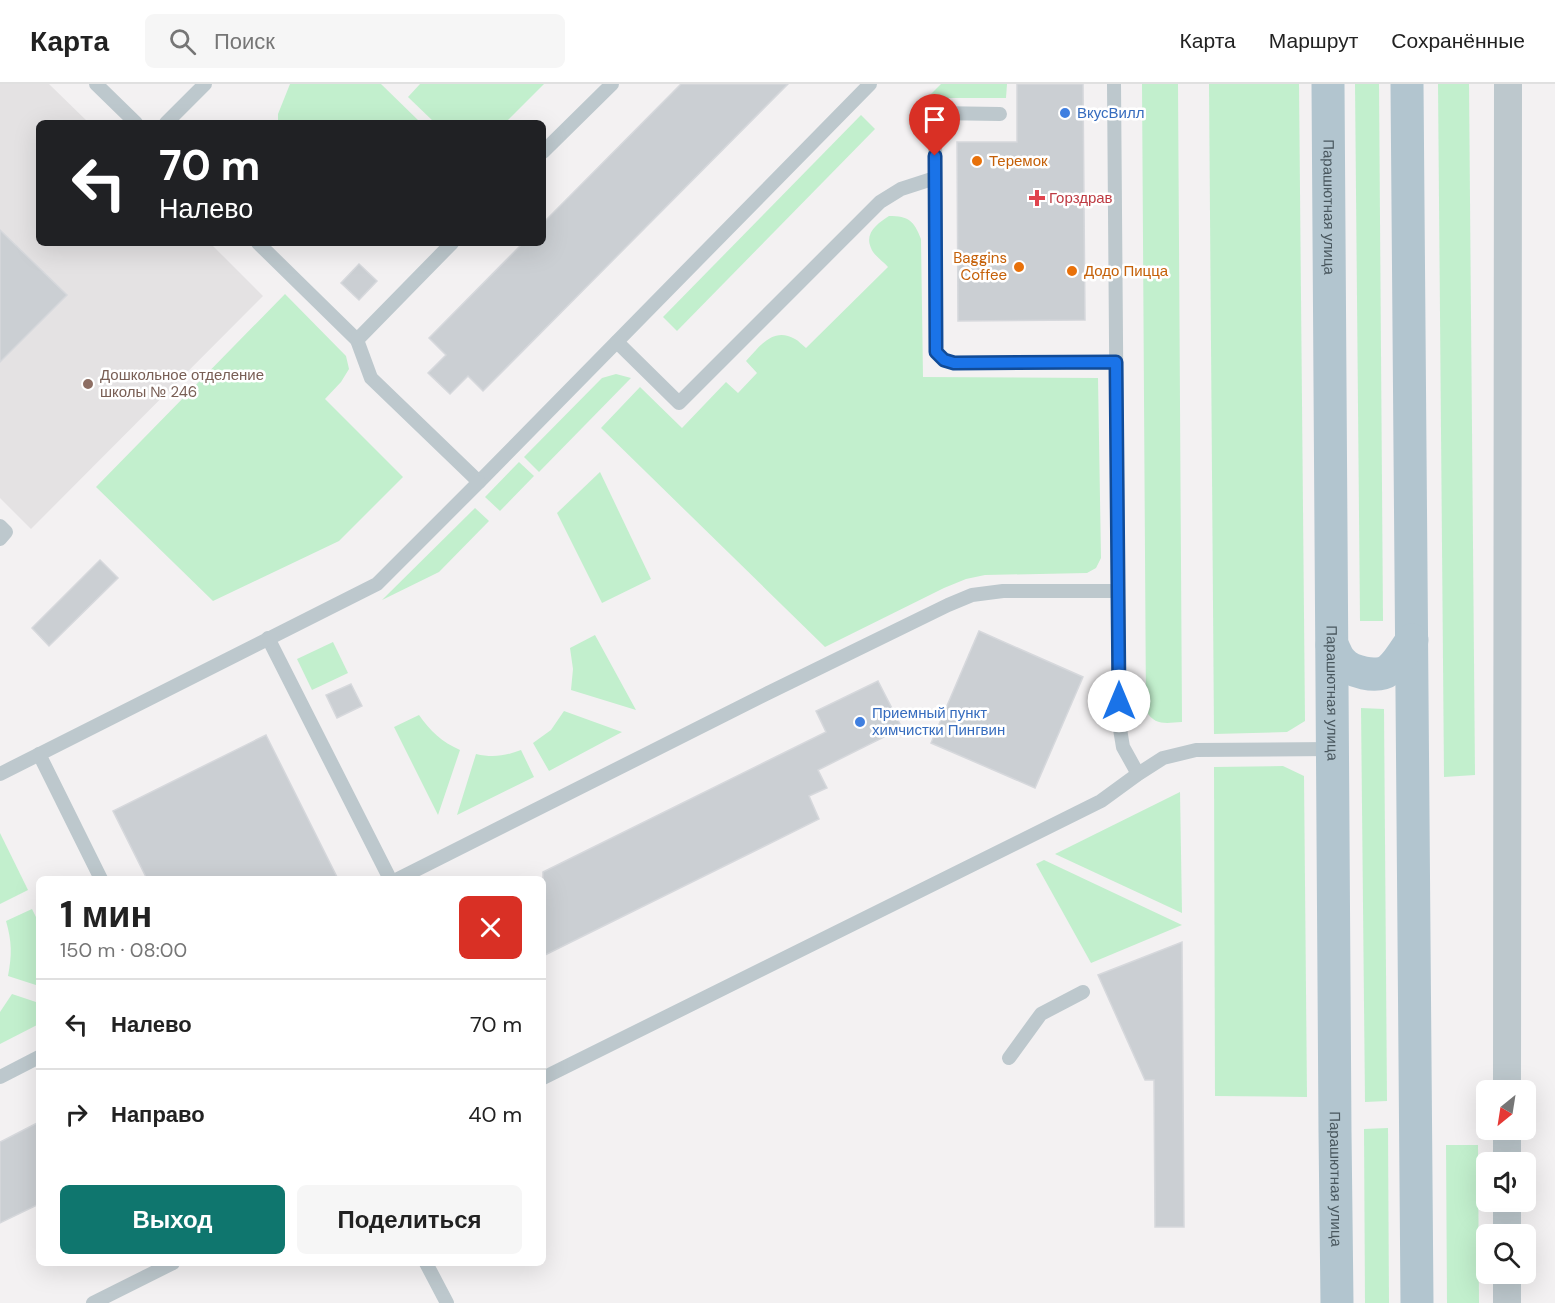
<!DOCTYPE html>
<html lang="ru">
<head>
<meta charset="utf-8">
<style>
  :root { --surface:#fff; --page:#f6f6f6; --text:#222; --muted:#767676; --line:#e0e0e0; --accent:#0f766e }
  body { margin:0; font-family:"DM Sans",sans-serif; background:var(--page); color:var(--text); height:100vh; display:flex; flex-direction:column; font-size:22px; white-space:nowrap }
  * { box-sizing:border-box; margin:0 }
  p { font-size:20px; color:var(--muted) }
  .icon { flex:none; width:33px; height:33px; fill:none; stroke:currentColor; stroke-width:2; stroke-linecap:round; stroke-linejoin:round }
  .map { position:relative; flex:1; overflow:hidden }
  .details { position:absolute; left:36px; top:792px; width:510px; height:390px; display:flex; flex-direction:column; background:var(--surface); border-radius:9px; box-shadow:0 6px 24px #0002 }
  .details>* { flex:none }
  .banner { position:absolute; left:36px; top:36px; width:510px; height:126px; border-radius:9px; box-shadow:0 6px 24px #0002; background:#202124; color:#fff; overflow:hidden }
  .needle { width:39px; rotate:210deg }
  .tools { position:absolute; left:1476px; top:996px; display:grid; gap:12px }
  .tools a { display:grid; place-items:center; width:60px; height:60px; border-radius:9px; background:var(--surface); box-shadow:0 6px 24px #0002; font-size:30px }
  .pin { position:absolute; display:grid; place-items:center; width:51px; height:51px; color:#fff; margin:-62px -26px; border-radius:50% 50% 50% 0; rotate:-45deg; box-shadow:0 0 6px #0007 }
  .pin .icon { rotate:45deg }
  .me { position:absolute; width:66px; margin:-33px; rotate:0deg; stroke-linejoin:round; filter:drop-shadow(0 0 4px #0008) }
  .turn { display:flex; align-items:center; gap:21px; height:126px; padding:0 24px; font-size:27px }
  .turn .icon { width:78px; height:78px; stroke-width:2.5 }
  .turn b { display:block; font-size:42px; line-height:51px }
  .round { display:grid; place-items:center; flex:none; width:63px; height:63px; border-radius:9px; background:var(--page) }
  .summary { display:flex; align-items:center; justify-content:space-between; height:102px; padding:0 24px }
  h1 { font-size:36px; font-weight:800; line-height:45px }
  .action { display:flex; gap:12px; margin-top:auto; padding:12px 24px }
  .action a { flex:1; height:69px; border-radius:9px; background:var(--accent); color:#fff; font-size:24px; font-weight:800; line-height:69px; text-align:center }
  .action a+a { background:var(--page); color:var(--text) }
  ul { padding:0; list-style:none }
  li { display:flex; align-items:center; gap:18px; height:90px; padding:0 24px; border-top:2px solid var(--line) }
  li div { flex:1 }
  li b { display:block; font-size:22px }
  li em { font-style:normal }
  header { display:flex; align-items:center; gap:36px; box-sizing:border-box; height:84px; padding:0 30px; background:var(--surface); border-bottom:2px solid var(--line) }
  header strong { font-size:28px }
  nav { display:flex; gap:33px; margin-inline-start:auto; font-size:21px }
  .search { width:420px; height:54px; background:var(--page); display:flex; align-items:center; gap:15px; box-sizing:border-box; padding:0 21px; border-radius:9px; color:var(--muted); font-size:22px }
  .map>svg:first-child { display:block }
  .education { fill:#e4e2e3 }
  .green { fill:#c2efcd }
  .building { fill:#cbcfd3; stroke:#d6d8dc; stroke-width:1.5 }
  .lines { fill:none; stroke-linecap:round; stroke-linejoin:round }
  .service { stroke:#bdc8cd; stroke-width:14 }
  .minor { stroke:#bdc8cd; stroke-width:28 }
  .primary { stroke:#b2c5cf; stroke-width:33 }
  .route-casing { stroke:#114b97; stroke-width:15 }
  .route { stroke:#1a73e8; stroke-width:10 }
  .shop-dot { fill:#3f7fe0; stroke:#fff; stroke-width:2 }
  .food-dot { fill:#e8710a; stroke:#fff; stroke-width:2 }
  .health-dot { fill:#e0444e; stroke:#fff; stroke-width:2 }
  .education-dot { fill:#8d6e63; stroke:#fff; stroke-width:2 }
  .labels { text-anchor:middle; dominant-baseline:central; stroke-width:5; stroke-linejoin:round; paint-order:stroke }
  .shop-label { font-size:15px; fill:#366cbe; stroke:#fff; text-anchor:start }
  .food-label { font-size:15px; fill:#c56008; stroke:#fff; text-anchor:start }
  .health-label { font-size:15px; fill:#be3a42; stroke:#fff; text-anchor:start }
  .street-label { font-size:15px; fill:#49575e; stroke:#fff }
  .education-label { font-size:15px; fill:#785e54; stroke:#fff; text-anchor:start }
</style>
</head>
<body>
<header>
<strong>Карта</strong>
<div class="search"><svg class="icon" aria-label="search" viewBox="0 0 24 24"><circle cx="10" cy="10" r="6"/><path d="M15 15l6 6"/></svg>Поиск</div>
<nav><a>Карта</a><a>Маршрут</a><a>Сохранённые</a></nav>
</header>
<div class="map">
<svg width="1555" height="1219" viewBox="0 0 1555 1219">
  <rect width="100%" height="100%" fill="#f3f1f2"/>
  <!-- education -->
  <path class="education" d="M0,0H49L89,39H39V159H210L263,212L31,445L0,414Z"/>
  <!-- green -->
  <g class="green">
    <path d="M290,0H381L421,39H278V30Z"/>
    <path d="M420,0H544L505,39H435L408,13Z"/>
    <path d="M941,0H1007L1006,14H927Z"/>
    <path d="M1142,0H1178L1182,638C1166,639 1155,642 1146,627Z"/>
    <path d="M1209,0H1299L1305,637L1287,648L1214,650Z"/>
    <path d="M1355,0H1379L1383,537H1360Z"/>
    <path d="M1438,0H1469L1475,691L1444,693Z"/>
    <path d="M861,31L875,45L677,247L663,233Z"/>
    <path d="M889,132C909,132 914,137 921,155L923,293L1098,294L1101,474L1096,484L1087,489L985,491L966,495L944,504L825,563L601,344L640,303L682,344L726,298L738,309L757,289L746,277C759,263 773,242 795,255C799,257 802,261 806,264L888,183C883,177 873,171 871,164C864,149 878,139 889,132Z"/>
    <path d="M285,210L346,272L349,285L341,298L325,315L403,393L339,457L213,517L96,403Z"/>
    <path d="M616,290L631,294L539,388L524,373L602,294Z"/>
    <path d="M519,378L534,392L500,427L485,413Z"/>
    <path d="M600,388L651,495L602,519L557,429Z"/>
    <path d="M475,424L489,437L439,488L382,516Z"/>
    <path d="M595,551L636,626L571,606L573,585L570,564Z"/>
    <path d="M333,558L348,589L312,606L297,575Z"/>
    <path d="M1361,624L1384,625L1387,1017L1365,1018Z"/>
    <path d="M564,627L622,648L549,687L533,659L551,646Z"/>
    <path d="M419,631C430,647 442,658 460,666L438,731L394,643Z"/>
    <path d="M521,666L534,693L457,731L476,670C493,674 505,672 521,666Z"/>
    <path d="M1283,682L1304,692L1307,1013L1215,1012L1214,683Z"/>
    <path d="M1180,708L1182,829L1055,770Z"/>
    <path d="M0,749L28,806L0,820Z"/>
    <path d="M1044,776L1182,841L1091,879L1036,780Z"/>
    <path d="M32,825L39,839V902L8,892C12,871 12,858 6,837Z"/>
    <path d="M12,910L39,919V940L0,960V928Z"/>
    <path d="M1388,1044L1389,1219H1365L1364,1045Z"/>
    <path d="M1446,1061H1478L1479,1219H1447Z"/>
  </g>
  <!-- building -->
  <g class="building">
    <path d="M681,0H788L483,307L468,292L450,310L428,289L446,271L429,254L523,159H543V139Z"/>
    <path d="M1017,0H1083L1085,236L958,237L957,58H1017Z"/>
    <path d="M0,146L67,211L0,278Z"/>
    <path d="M359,180L377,197L359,216L341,199Z"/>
    <path d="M100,476L118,494L49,562L32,544Z"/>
    <path d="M979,547L1083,593L1035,704L931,659Z"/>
    <path d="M878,597L902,644L818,686L827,704L809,712L819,735L543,872V788L826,648L816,627Z"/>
    <path d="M351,600L362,622L337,634L326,611Z"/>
    <path d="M266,651L338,795H147L113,727Z"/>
    <path d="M1182,858L1184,1143H1155L1154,996H1145L1098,891Z"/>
    <path d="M39,1038V1120L0,1139V1058Z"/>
  </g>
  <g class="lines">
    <!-- service -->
    <g class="service">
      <path d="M96,0L136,39"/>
      <path d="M1114,0L1119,639L1123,663L1138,690"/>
      <path d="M1000,30L935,29L936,268L944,276L954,279L1116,278"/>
      <path d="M166,39L205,0"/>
      <path d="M543,68L612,0"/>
      <path d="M258,159L357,256L371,294L479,398L870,0"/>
      <path d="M357,256L452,159"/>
      <path d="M617,258L679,319L880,118L901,105L935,94"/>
      <path d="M0,442L6,448L0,455"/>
      <path d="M268,554L390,795"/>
      <path d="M39,670L101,795"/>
      <path d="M0,690L377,500L479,398"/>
      <path d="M398,795L768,609L948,521L972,511L1003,507H1118"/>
      <path d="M1009,974L1041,930L1083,908"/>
      <path d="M0,993L39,973"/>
      <path d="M543,994L1101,717L1138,690L1163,674L1196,666L1332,665"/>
      <path d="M426,1179L447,1219"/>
      <path d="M93,1219L173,1179"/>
    </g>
    <!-- minor -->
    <g class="minor">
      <path d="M1507,1006L1508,0"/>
      <path d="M1507,1078V1046"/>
      <path d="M1507,1150V1118"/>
      <path d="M1507,1219V1190"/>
    </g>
    <!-- primary -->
    <g class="primary">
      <path id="s1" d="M1328,0L1335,1048L1337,1219"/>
      <path d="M1407,0L1417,1219"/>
      <path d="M1332,561C1335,566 1337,573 1341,577C1350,588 1377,595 1389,586C1398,579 1405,566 1412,556"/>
    </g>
  </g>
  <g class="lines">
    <!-- route casing -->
    <g class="route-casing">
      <path id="route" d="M935,72L936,268L944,276L954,279L1116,278L1119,617"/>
    </g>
    <!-- route -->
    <use href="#route" class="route"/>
  </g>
  <!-- markers -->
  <g class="shop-dot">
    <circle cx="1065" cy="29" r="6"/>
    <circle cx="860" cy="638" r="6"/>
  </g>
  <g class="food-dot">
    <circle cx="977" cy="77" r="6"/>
    <circle cx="1019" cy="183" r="6"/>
    <circle cx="1072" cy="187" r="6"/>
  </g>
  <path class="health-dot" d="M1034 105h6v6h6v6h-6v6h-6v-6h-6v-6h6z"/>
  <circle class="education-dot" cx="88" cy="300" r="6"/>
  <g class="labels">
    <!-- shop labels -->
    <g class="shop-label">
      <text x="1077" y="29">ВкусВилл</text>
      <text x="872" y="629">Приемный пункт<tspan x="872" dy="17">химчистки Пингвин</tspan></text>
    </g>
    <!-- food labels -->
    <g class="food-label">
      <text x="989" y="77">Теремок</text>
      <text x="1007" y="174" text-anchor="end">Baggins<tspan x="1007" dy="17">Coffee</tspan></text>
      <text x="1084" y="187">Додо Пицца</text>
    </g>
    <!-- health labels -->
    <g class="health-label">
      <text x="1049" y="114">Горздрав</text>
    </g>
    <!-- street labels -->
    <g class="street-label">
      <text stroke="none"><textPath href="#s1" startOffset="123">Парашютная улица</textPath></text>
      <text stroke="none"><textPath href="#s1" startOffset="609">Парашютная улица</textPath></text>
      <text stroke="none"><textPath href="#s1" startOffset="1095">Парашютная улица</textPath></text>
    </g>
    <!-- education labels -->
    <g class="education-label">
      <text x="100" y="291">Дошкольное отделение<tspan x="100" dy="17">школы № 246</tspan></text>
    </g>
  </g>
</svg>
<div class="tools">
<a><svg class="needle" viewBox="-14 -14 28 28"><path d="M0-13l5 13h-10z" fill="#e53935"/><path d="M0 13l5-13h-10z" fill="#767676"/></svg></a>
<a><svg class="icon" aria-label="sound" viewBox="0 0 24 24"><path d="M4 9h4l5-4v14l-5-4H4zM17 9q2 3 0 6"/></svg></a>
<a><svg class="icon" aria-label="search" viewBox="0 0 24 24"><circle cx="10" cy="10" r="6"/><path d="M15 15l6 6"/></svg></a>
</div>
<div class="pin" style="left:935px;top:72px;background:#d93025"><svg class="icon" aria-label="arrive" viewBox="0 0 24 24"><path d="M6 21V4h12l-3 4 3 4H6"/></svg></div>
<svg class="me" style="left:1119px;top:617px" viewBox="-20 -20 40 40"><circle r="19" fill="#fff"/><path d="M0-13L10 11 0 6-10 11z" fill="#1a73e8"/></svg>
<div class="banner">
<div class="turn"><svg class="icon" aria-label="left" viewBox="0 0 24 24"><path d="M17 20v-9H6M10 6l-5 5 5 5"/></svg><div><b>70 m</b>Налево</div></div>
</div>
<section class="details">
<div class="summary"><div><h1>1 мин</h1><p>150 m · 08:00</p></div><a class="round" style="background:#d93025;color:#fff"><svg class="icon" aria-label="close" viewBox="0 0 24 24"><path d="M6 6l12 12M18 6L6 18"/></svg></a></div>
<ul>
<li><svg class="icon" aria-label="left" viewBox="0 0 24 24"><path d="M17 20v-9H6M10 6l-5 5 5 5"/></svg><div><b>Налево</b></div><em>70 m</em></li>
<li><svg class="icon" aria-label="right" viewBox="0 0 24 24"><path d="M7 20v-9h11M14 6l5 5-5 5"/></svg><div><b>Направо</b></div><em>40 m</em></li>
</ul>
<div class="action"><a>Выход</a><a>Поделиться</a></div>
</section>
</div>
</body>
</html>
